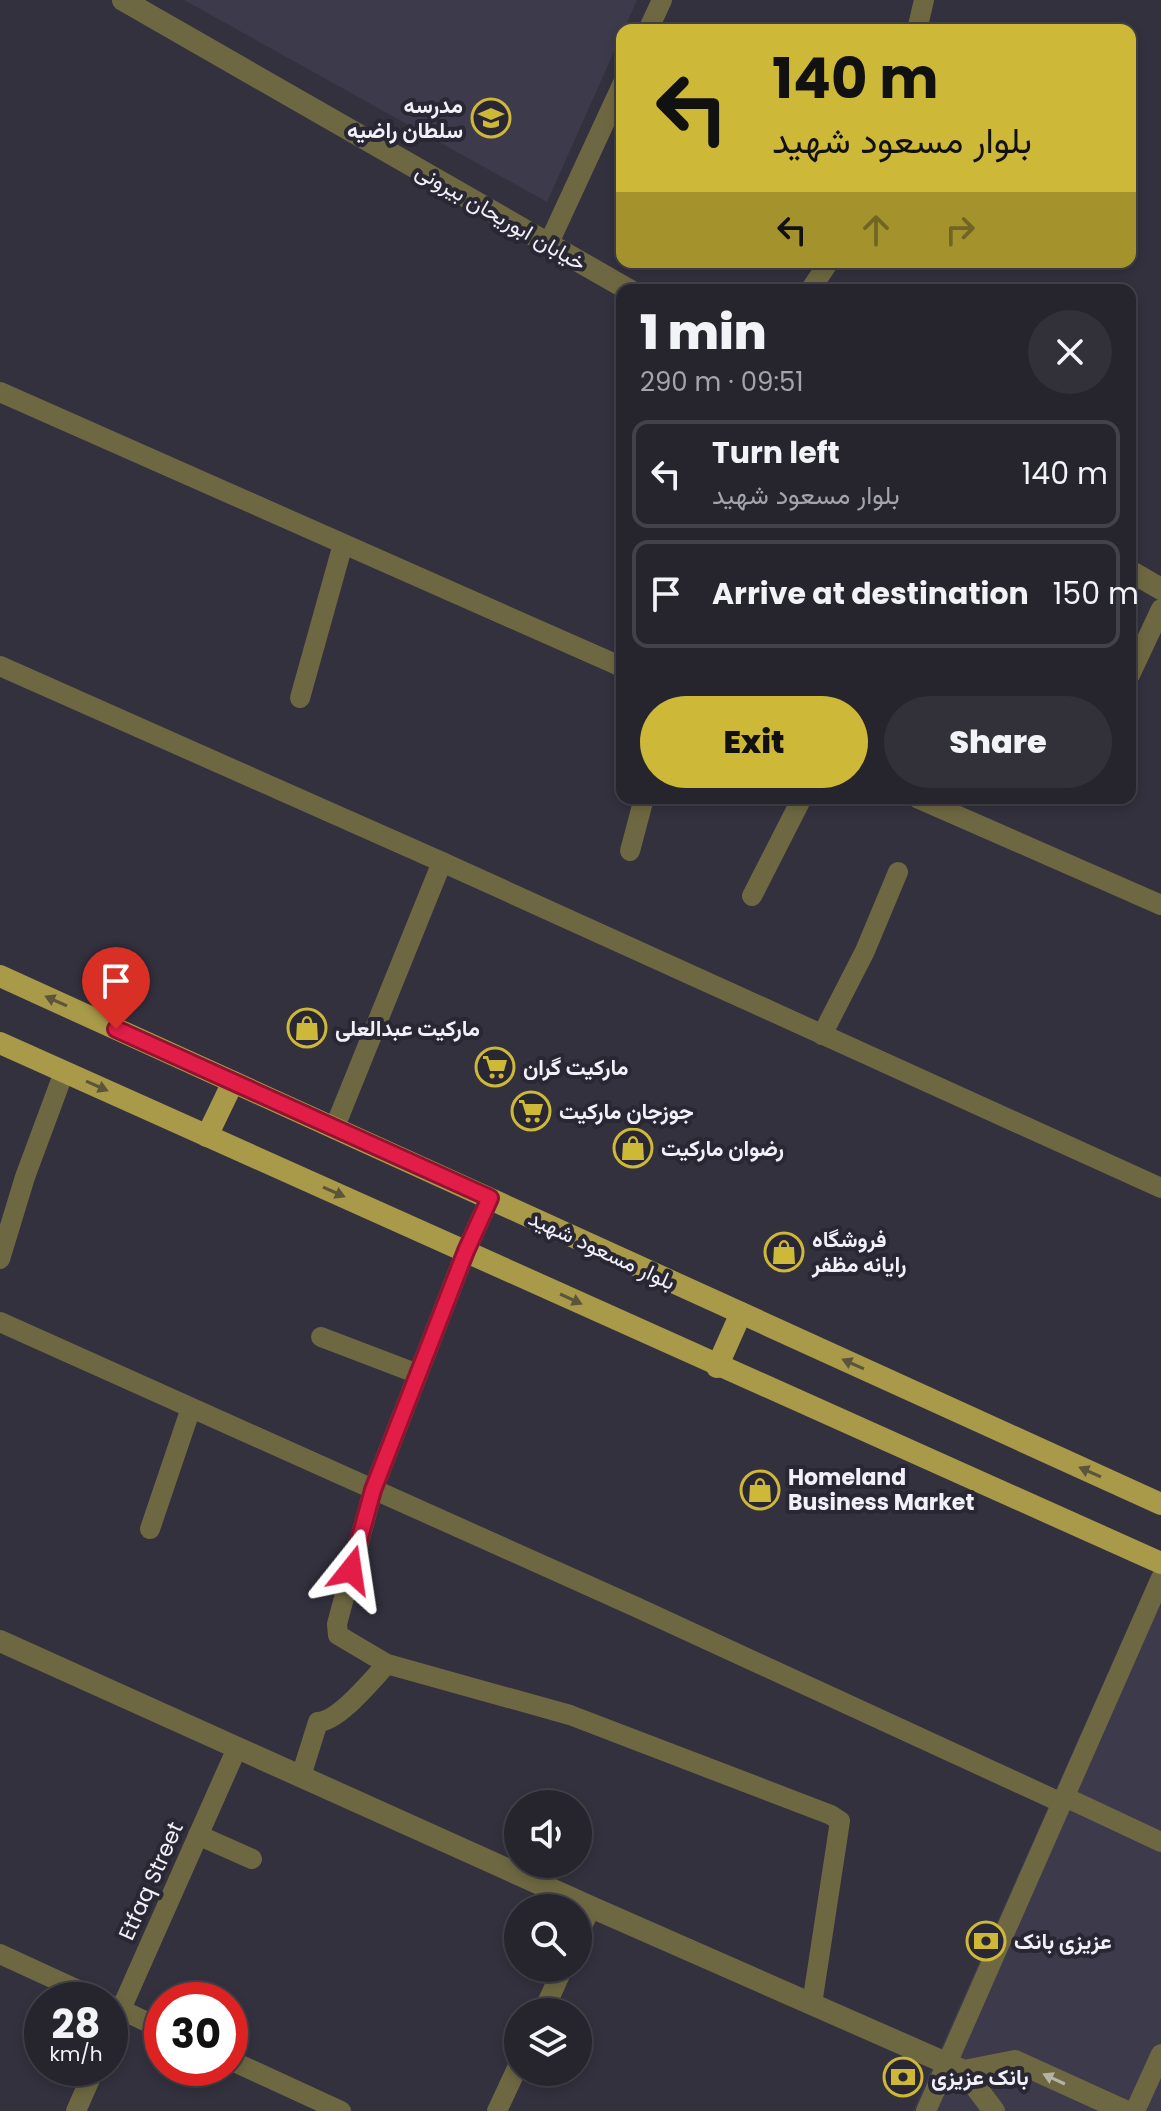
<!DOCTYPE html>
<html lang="en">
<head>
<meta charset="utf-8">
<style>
  :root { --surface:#26252e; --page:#32313a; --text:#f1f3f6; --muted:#a4a5aa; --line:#42424a; --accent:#ceb837 }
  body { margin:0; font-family:Poppins,Vazirmatn,sans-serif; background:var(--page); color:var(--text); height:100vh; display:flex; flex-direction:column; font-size:30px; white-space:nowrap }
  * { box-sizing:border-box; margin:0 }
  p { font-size:26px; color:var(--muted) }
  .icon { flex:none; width:44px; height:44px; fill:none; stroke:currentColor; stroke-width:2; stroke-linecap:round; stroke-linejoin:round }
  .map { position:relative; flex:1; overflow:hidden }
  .side { position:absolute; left:616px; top:284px; width:520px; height:520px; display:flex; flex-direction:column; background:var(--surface); border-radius:16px; box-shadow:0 4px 12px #0003,0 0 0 2px var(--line) }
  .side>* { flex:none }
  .top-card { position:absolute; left:616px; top:24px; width:520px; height:244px; border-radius:16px; box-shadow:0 4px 12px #0003,0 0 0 2px var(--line); background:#ceb837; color:#111; overflow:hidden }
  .buttons { position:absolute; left:504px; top:1790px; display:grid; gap:16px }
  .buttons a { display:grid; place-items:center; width:88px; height:88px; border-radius:50%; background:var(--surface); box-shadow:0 4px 12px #0003,0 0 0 2px var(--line); font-size:40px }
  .speed { position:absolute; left:24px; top:1982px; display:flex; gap:16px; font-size:40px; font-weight:700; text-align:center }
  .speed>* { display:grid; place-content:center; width:104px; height:104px; border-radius:50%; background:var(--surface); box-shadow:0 4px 12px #0003,0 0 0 2px var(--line); line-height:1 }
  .speed small { font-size:20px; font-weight:400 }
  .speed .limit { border:12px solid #d22; background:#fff; color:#111 }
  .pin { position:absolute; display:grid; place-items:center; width:68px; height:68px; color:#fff; margin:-82px -34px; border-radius:50% 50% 50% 0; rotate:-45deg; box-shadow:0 0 8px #0007 }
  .pin .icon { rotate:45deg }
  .me { position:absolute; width:88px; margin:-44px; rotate:15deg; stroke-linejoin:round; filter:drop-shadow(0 0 6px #0008) }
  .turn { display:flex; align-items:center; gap:28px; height:168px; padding:0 24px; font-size:36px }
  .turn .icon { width:104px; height:104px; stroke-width:2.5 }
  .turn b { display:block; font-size:56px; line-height:68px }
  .lanes { display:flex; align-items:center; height:76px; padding:0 24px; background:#0003; justify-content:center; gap:40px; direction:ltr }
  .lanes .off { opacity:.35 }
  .round { display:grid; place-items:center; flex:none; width:84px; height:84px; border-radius:42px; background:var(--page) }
  .overview { display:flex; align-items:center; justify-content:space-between; height:136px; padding:0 24px }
  h1 { font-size:48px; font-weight:800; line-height:60px }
  .cta { display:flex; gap:16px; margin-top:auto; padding:16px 24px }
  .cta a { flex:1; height:92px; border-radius:48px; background:var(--accent); color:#111; font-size:32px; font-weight:800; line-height:92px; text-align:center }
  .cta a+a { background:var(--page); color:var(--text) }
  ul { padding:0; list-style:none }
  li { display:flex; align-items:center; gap:24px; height:108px; margin:0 16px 12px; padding:0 8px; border:4px solid var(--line); border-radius:16px }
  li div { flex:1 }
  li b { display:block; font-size:30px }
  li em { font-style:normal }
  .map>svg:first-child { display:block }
  .built { fill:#3d3a4c }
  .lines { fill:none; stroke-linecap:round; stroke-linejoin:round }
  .minor { stroke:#6e6842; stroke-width:20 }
  .tertiary { stroke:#6e6842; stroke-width:22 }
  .primary { stroke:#a99a49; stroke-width:22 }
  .oneway { fill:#5c553c }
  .oneway2 { fill:#b6b3a6 }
  .route-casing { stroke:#92132f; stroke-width:20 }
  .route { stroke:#e11d48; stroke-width:14 }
  .labels { text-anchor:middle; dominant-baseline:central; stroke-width:8; stroke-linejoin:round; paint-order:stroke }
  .poi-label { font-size:22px; font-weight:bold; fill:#f1f0f8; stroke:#292734; text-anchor:start }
  .street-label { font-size:22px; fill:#f1f0f8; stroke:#292734 }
</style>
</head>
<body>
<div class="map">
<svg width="1161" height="2111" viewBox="0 0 1161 2111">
  <rect width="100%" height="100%" fill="#33313e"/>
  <!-- built -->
  <g class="built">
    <path d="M184,0H637L547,202Z"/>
    <path d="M1161,1553V2111H913Z"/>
  </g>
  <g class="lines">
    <!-- minor -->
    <g class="minor">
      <path d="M648,30L662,0"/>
      <path d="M917,30L924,0"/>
      <path d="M548,245L622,85"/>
      <path d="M810,290L829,262"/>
      <path d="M0,392L622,667"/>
      <path d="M0,666L442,862L1161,1188"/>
      <path d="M1130,675L1161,609"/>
      <path d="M300,698L343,544"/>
      <path d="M917,798L1161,905"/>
      <path d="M630,851L644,798"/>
      <path d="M752,896L802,798"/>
      <path d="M822,1035L865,951L898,872"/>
      <path d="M334,1129L442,862"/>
      <path d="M490,1198L466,1251L373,1490L337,1624L338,1635L387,1664L570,1715L831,1815L840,1821L812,2004"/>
      <path d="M0,1259L25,1177L64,1072"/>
      <path d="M0,1322L636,1607L1062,1803"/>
      <path d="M321,1337L418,1374"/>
      <path d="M150,1529L191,1408"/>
      <path d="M301,1776L318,1722C339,1721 372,1680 387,1664"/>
      <path d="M1065,1797L1161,1842"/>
      <path d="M198,1835L252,1859"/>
      <path d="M578,1935L591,1907"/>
      <path d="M0,1954L100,2000"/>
      <path d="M111,2005L162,2029"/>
      <path d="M543,2012L563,1968"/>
      <path d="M110,2034L237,1748"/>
      <path d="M230,2060L341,2111"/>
      <path d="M76,2111L95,2068"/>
      <path d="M497,2111L518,2066"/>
      <path d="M926,2111L1161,1578"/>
      <path d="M1135,2111L1161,2054"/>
    </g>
    <!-- tertiary -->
    <g class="tertiary">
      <path d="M123,0L629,290"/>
      <path d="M1130,571L1161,589"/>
      <path d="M0,1641L591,1907L964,2071L994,2111"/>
      <path d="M964,2071L1015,2061L1125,2111"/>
    </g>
    <!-- primary -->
    <g class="primary">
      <path d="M0,976L1161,1504"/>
      <path d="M0,1043L1161,1563"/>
      <path d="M207,1136L233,1082"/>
      <path d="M717,1367L741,1313"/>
    </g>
  </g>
  <!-- one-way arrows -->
  <defs><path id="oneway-solid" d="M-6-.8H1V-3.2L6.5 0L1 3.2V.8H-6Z" transform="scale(2)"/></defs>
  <g class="oneway">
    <use href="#oneway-solid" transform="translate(56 1001) rotate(-156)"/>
    <use href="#oneway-solid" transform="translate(97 1086) rotate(24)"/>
    <use href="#oneway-solid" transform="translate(334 1192) rotate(24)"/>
    <use href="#oneway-solid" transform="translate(571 1299) rotate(25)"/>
    <use href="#oneway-solid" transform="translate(853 1364) rotate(-156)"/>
    <use href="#oneway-solid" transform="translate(1090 1472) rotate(-156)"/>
  </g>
  <use class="oneway2" href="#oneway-solid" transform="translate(1054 2079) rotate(-155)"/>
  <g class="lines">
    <!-- route casing -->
    <g class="route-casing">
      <path id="route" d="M116,1029L490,1198L466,1251L373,1490L351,1570"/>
    </g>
    <!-- route -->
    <use href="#route" class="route"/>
  </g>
  <!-- icons -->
  <defs>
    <g id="school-ring" transform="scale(2)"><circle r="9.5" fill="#292734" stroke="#ceb837" stroke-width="1.5"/><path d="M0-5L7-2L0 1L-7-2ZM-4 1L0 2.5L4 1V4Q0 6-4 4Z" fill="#ceb837"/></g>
    <g id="shop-ring" transform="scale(2)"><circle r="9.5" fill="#292734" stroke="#ceb837" stroke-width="1.5"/><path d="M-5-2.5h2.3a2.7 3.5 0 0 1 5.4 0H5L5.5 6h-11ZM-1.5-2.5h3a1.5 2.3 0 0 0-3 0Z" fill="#ceb837"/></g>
    <g id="supermarket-ring" transform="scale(2)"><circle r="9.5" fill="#292734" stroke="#ceb837" stroke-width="1.5"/><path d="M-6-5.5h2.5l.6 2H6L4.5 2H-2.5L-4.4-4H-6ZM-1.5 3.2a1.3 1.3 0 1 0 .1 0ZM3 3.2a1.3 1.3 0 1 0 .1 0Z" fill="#ceb837"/></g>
    <g id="bank-ring" transform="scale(2)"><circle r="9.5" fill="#292734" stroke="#ceb837" stroke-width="1.5"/><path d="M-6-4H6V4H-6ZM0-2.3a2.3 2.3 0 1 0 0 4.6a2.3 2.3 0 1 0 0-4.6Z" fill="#ceb837"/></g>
  </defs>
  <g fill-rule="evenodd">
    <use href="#school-ring" x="491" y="118"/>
    <use href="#shop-ring" x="307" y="1028"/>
    <use href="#supermarket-ring" x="495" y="1067"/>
    <use href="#supermarket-ring" x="531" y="1111"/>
    <use href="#shop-ring" x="633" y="1148"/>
    <use href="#shop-ring" x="784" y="1252"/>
    <use href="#shop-ring" x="760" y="1490"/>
    <use href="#bank-ring" x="986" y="1941"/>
    <use href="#bank-ring" x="903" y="2077"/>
  </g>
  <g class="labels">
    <!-- poi labels -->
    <g class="poi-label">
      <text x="463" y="105" text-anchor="end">مدرسه<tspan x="463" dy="25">سلطان راضیه</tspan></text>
      <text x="335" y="1028">مارکیت عبدالعلی</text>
      <text x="523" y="1067">مارکیت گران</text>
      <text x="559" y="1111">جوزجان مارکیت</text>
      <text x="661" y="1148">رضوان مارکیت</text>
      <text x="812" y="1239">فروشگاه<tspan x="812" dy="25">رایانه مظفر</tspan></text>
      <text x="788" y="1477">Homeland<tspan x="788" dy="25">Business Market</tspan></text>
      <text x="1014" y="1941">عزیزی بانک</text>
      <text x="931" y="2077">بانک عزیزی</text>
    </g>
    <!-- street labels -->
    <g class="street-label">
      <text transform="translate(501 217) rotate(30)">خیابان ابوریحان بیرونی</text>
      <text transform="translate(602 1250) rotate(25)">بلوار مسعود شهید</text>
      <text transform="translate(151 1881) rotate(-66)">Etfaq Street</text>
    </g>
  </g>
</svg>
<div class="buttons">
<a><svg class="icon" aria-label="sound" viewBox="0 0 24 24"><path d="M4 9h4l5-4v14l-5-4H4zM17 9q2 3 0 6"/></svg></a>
<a><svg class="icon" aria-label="search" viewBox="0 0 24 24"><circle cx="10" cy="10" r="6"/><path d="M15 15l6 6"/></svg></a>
<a><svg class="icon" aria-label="layers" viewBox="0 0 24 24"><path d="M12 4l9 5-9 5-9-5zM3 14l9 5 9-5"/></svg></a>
</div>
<div class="speed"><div>28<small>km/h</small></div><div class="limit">30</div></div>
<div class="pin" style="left:116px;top:1029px;background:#d93025"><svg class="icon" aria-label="arrive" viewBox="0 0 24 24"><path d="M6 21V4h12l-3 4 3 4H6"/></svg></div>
<svg class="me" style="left:351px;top:1570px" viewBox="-20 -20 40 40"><path d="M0-17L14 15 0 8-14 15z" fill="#e11d48" stroke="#fff" stroke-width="4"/></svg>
<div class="top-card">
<div class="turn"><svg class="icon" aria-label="left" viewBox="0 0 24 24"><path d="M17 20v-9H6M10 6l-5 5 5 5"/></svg><div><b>140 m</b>بلوار مسعود شهید</div></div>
<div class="lanes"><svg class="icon" aria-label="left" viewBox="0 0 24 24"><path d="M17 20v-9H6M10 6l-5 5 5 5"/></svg><svg class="icon off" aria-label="ahead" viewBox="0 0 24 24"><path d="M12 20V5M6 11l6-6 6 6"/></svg><svg class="icon off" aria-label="right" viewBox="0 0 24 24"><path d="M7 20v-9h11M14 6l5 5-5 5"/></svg></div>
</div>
<section class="side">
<div class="overview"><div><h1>1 min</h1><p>290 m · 09:51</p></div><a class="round"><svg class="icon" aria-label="close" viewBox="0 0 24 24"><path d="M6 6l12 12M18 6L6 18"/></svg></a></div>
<ul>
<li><svg class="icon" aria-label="left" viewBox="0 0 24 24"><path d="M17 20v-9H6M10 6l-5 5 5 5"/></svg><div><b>Turn left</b><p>بلوار مسعود شهید</p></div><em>140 m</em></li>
<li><svg class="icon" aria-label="arrive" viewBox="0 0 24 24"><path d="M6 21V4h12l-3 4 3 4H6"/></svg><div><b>Arrive at destination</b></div><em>150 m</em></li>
</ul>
<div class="cta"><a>Exit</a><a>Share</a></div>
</section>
</div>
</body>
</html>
